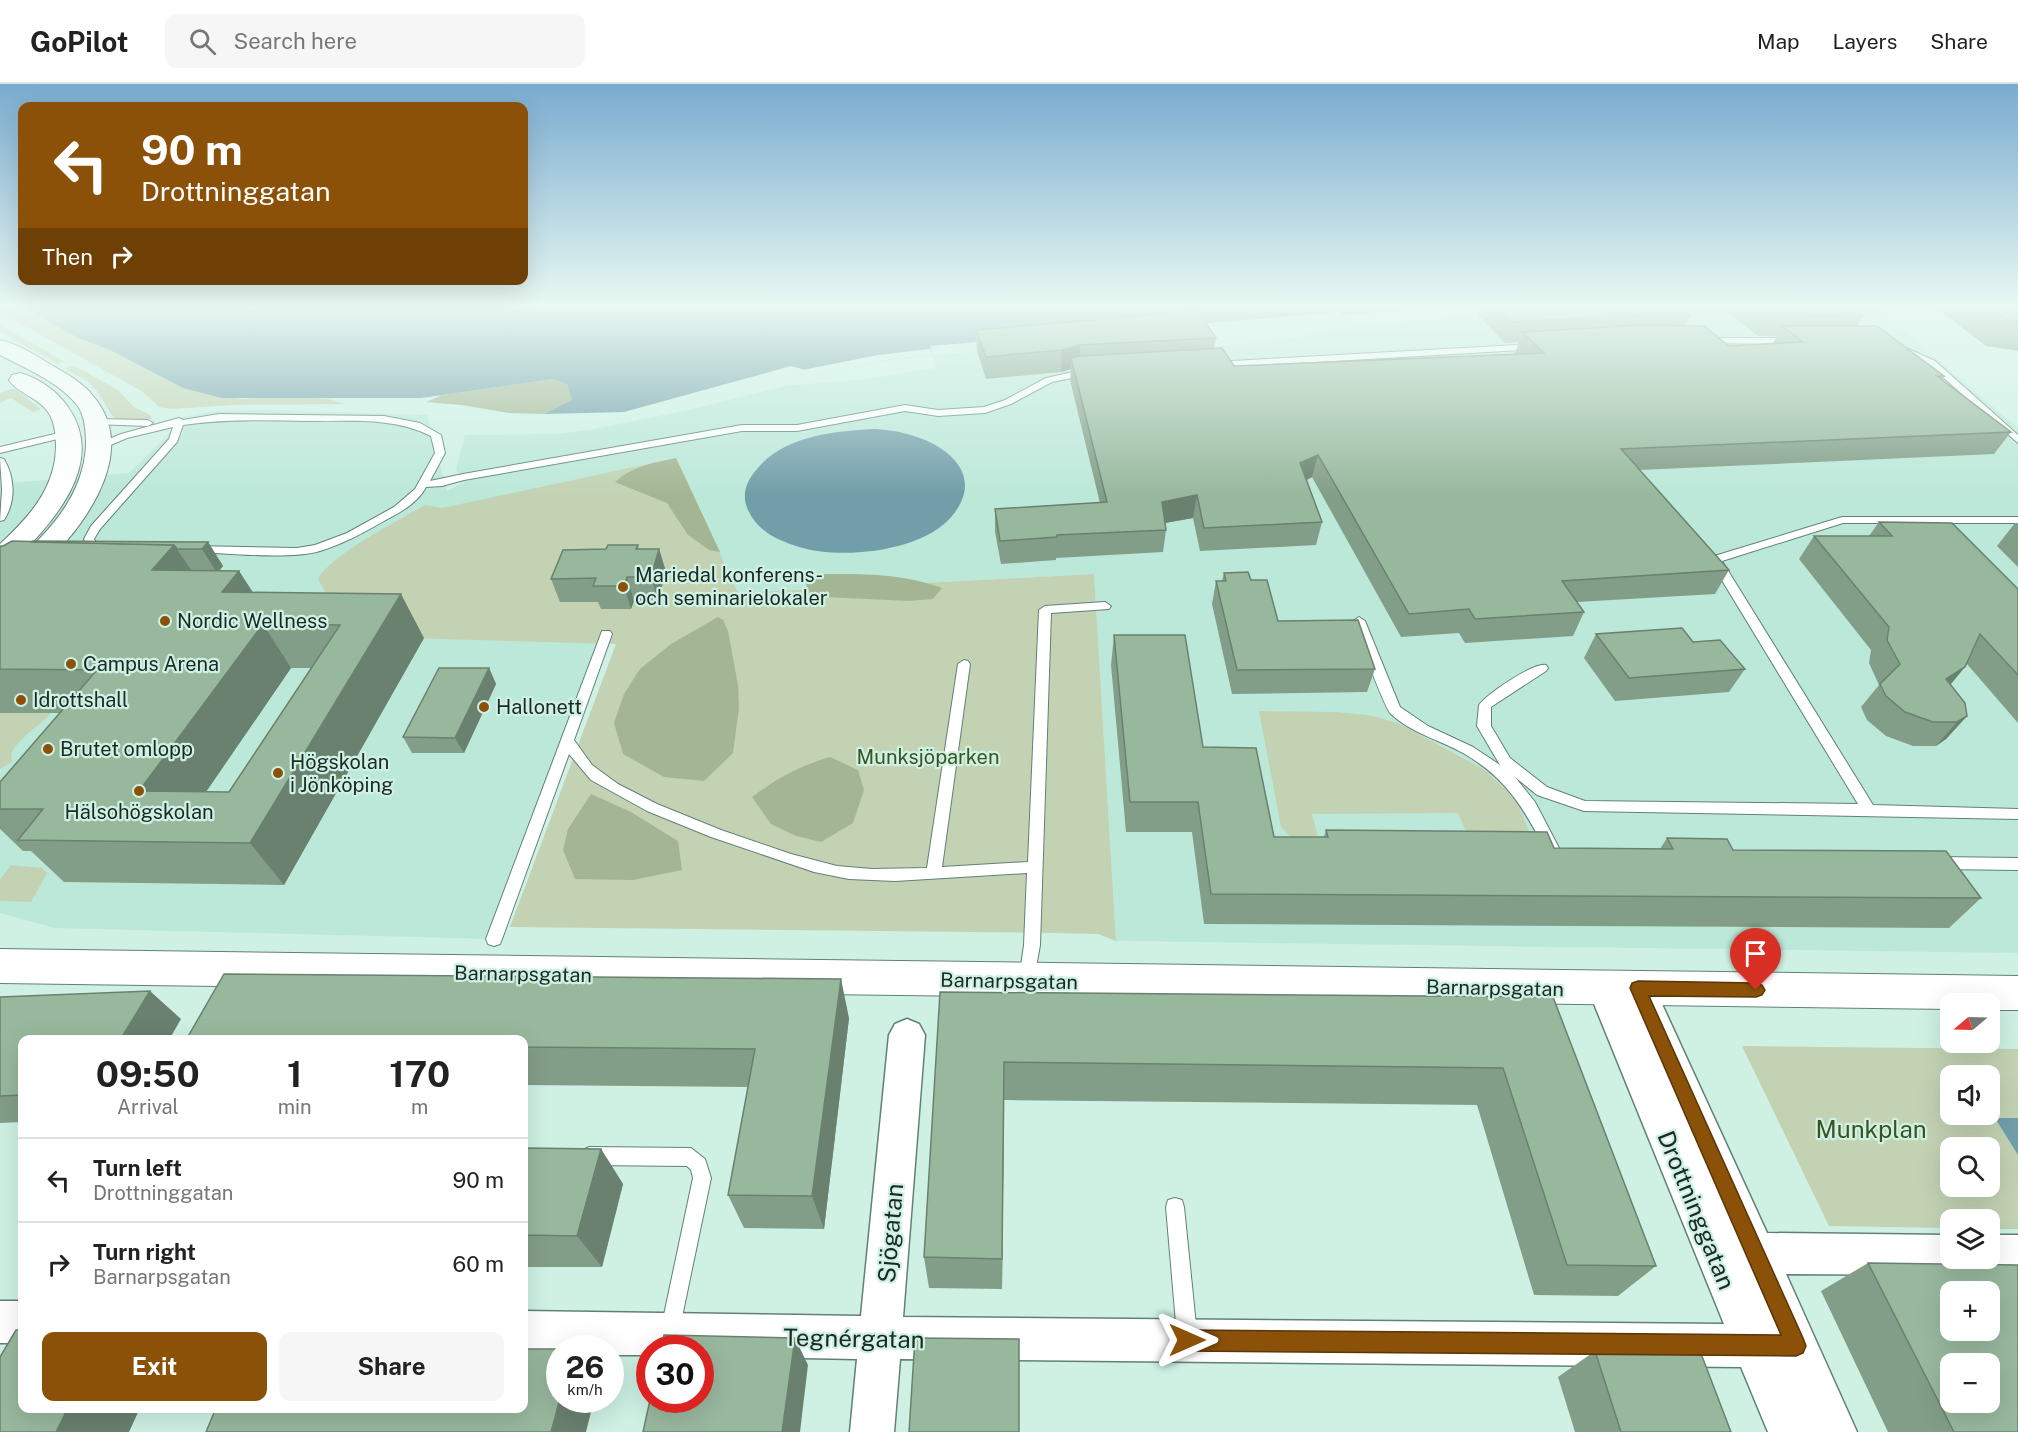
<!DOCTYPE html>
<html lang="en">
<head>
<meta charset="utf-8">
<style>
  :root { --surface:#fff; --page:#f6f6f6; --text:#222; --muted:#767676; --line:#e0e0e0; --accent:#8b5108 }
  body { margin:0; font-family:"Public Sans",sans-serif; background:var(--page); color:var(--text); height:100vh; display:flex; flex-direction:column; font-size:22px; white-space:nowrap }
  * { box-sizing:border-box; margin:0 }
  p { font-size:20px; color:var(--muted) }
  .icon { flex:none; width:33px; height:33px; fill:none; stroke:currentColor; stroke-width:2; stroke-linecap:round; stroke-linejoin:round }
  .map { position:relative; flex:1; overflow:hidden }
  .sheet { position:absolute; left:18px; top:951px; width:510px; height:378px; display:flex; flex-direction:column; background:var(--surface); border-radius:12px; box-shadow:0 6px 24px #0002 }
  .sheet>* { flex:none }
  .guide { position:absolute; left:18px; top:18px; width:510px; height:183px; border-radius:12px; box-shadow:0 6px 24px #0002; background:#8b5108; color:#fff; overflow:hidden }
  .needle { width:39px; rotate:251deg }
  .buttons { position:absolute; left:1940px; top:909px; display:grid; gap:12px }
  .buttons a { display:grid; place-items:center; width:60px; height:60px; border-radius:12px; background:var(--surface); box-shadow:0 6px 24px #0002; font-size:30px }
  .speed { position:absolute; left:546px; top:1251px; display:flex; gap:12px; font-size:30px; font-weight:700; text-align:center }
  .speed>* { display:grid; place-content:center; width:78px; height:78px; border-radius:50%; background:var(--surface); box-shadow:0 6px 24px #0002; line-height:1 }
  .speed small { font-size:15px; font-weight:400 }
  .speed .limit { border:9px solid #d22; background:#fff; color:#111 }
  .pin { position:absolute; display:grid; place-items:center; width:51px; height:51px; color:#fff; margin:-62px -26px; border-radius:50% 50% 50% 0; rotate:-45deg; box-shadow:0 0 6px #0007 }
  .pin .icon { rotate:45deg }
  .me { position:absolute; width:66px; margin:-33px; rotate:90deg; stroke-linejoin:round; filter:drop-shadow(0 0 4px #0008) }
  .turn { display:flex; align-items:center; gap:21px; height:126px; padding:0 24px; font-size:27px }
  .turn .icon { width:78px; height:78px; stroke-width:2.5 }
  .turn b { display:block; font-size:42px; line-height:51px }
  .then { display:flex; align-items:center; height:57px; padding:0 24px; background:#0003; gap:12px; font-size:22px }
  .eta { display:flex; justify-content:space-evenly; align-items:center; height:102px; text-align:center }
  .eta b { font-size:36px; font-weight:700; line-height:42px }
  .cta { display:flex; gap:12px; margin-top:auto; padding:12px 24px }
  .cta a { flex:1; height:69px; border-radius:12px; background:var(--accent); color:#fff; font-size:24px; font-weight:700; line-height:69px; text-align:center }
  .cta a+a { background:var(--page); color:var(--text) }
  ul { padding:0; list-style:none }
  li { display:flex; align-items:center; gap:18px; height:84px; padding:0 24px; border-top:2px solid var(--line) }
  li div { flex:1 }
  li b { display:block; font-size:22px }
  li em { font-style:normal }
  header { display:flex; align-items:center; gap:36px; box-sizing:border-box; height:84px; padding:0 30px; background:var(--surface); border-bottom:2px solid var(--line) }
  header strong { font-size:28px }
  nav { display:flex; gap:33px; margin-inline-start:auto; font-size:21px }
  .search { width:420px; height:54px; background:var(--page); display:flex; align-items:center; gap:15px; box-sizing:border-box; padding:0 21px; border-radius:12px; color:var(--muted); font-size:22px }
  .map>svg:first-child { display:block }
  .built { fill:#bce8d9 }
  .green { fill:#c2d2b3; fill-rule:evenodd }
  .forest { fill:#a4b593 }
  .water { fill:#729ea9 }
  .pier { fill:#cef1e4 }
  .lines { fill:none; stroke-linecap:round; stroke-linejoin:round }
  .service-casing { stroke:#618176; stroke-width:2 }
  .minor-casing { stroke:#618176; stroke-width:3 }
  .secondary-casing { stroke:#618176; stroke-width:2 }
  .service { fill:#fff; fill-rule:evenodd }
  .minor { fill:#fff; fill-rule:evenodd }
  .secondary { fill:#fff; fill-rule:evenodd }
  .wall { fill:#839e88; fill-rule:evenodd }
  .shaded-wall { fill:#6a816f }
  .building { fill:#98b89e; stroke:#6a816f; stroke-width:1.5; fill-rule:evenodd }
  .route { fill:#8b5108; stroke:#5a3505; stroke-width:1.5 }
  .poi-dot { fill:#8b5108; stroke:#cef1e4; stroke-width:2 }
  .labels { text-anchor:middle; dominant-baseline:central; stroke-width:4.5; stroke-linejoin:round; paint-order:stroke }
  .poi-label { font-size:20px; fill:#1b2824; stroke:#cef1e4; text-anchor:start }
  .park-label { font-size:20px; fill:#3c521f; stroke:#cef1e4 }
  .street-label { font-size:20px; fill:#1b2824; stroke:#cef1e4 }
  .near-park-label { font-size:24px; fill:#3c521f; stroke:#cef1e4 }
  .near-street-label { font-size:24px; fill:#1b2824; stroke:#cef1e4 }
</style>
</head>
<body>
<header>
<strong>GoPilot</strong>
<div class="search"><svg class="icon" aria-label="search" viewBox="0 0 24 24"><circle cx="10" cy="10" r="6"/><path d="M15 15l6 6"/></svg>Search here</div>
<nav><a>Map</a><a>Layers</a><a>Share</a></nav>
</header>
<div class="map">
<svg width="2018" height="1348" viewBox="0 0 2018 1348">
  <rect width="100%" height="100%" fill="#cef1e4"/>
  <!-- built -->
  <path class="built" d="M1606,222H1874L2018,344V869L1116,857L1094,490L738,509L606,550L494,855L55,844L0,829V400L129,389L171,348L176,334L217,327L256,326L427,331L447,407L466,397L456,386L465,351L557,350L594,345L684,327L785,302L867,295L936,284L933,271L1195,248L1205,263L1272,258L1363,240Z"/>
  <!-- green -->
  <g class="green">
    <path d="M0,222H21L78,254L110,266L183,304L242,315L285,312L328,315L345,320L232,321L172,325L159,323L143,308L0,228Z"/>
    <path d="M0,241L64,277L58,280L0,248Z"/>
    <path d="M71,282L76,283L118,306L134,323L150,331L152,335L126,337L113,333L97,307L87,297L64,284Z"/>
    <path d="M14,304L41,325L33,328L11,314L0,319V309Z"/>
    <path d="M676,374L738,509L1094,490L1116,857L1098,850L1052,849L510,843L616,560L338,552L335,511L326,509L318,495C333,469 398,437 425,421L442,424Z"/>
    <path d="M1259,627L1336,628L1368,631L1398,639L1483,685L1515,713L1529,747L1526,752H1468L1458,729L1312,730L1318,753H1291L1281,743Z"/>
    <path d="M0,629H51C39,643 18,654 11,670L12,678L0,685Z"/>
    <path d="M11,781L42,784L47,789L31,818L0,817V796Z"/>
    <path d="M1742,962L2018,965V1145H1989V1136H1950V1144L1829,1142ZM1950,992H1989V1030H1950ZM1950,1064H1989V1102H1950Z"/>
  </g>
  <!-- forest -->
  <g class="forest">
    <path d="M553,295L567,300L573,316L544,330L509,329L462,321L426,318L442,311Z"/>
    <path d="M676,374L720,468L709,466L688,451L667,419L615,398C633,382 653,379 676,374Z"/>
    <path d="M812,490C857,490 899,488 942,504L933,515L909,517L825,513L810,508L806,501Z"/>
    <path d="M718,533L723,536L728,547L738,601L739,624L733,669L704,697L664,693L623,670L614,639L624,610L640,585L671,560Z"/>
    <path d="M830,673L858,686L864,706L853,739L821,758L796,752L771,740L752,713C777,694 800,682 830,673Z"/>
    <path d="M591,710L631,728L678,757L682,786L633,796L575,795L563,766L568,745Z"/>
  </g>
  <!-- water -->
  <g class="water">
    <path d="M21,222H1446L1343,231L1340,228L930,262L933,271L893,275L810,291L802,285L791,282L624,328L544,330L572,316L567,300L553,295L421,314H222L183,304L110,266L78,254Z"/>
    <path d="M876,345C886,346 897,347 907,350C947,360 986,391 952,432C923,468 840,476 799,463C778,456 759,448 749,428C742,415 744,402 753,390C780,352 832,347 876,345Z"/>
    <path d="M1995,1034H2018V1071Z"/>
  </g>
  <!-- pier -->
  <path class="pier" d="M930,265L933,271L893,275L807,292L797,287L878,271Z"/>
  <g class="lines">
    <!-- service casing -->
    <g class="service-casing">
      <g id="service">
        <path d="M1706,254H1791L1795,257L1791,260L1703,259V255Z"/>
        <path d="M1534,260L1538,263L1537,265L1214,284L1210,281L1214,278Z"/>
        <path d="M1894,261H1900L1935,277L2018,351V359L1929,281L1894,265Z"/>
        <path d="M1087,285L1092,288L1090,290L1052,298L1011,320L985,329L938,332L905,327L797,347H742L464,396L442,402L426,403C418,419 399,429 384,437C363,449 343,460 320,467C289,476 229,469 195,468L189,465L195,462L297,464L315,461L347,449L394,423L415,405L435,369L431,352C394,333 350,337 308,337C266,336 225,335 183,341L177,358L100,445L94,455L96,458L108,461V465L87,462L84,455L91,442L169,355L173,343L127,354L99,366L95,365V361L121,350L179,334L183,336L219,330L384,332L420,339L441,351L445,369L430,397L463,390L742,341H797L905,321L938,326L984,323L1005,316L1046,294Z"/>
        <path d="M96,335L148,336L153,339L148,342L93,340V336Z"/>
        <path d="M67,347L70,348V352L0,369V363Z"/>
        <path d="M0,374L4,375C15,394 16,417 4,436L0,437L2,406Z"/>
        <path d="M1842,433H2018V439H1843L1722,477L1873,721L2018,725V735L1584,727L1537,711L1515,693L1535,718L1559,764L1557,768H1547C1523,724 1508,695 1463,669C1440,656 1411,649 1391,630C1383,621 1359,553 1353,537L1359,533L1365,537L1400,623L1428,642L1473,663L1500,681L1477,642L1479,621C1487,610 1534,578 1546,581L1548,584L1546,587L1491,623V642L1510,674L1547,703L1585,717L1858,720L1709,475L1711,473Z"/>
        <path d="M1105,518L1111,522L1109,525L1051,529L1040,861L1033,900L1027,902L1021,900L1019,895L1024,861L1027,789L895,797L849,795L814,788L711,753L647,727L591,696L569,670L502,855L500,860L494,862L488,860L486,855L602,547H610L612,550L574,656L592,681L618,700L657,720L721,746L791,770L837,782L872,785L927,784L958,580L964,576L968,577L970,580L942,783L1028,778L1039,526L1045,522Z"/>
        <path d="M1939,773L2018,774V786L1939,785L1934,783L1932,779L1934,775Z"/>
        <path d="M589,1063L691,1064L705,1075L711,1094L678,1252L671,1255L664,1252L661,1245L693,1094L691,1086L687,1082L589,1081L583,1078L580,1072L583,1066Z"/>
        <path d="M1175,1114L1182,1116L1184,1123L1197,1251L1194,1258L1187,1261L1180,1258L1177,1251L1166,1123L1168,1116Z"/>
      </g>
    </g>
    <!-- minor casing -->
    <g class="minor-casing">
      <g id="minor">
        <path d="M1605,890L1617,894L1622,904L1626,894L1638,890L1650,894L1767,1149L1950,1151V1174H1969L1964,1185L1950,1191L1786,1190L1857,1348H1768L1741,1283L900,1275L894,1348H850L857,1275L700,1272V1264H650V1271H610V1264H560V1270L524,1269V1227L861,1232L889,951L895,940L907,935L919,940L925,951L903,1233L1724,1240L1588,905L1593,894Z"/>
        <path d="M1989,1151H2018V1191H1989L1975,1185L1970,1174H1989Z"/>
        <rect x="0" y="1217" width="22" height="42"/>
      </g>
    </g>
    <!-- secondary casing -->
    <g class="secondary-casing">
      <g id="secondary">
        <path d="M0,256C18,260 37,272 53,282C67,290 83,299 93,312C138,364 90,434 52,473C38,488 20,511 0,516V492C40,456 83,419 86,361C86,348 85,331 77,321C59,298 25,284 0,271Z"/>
        <path d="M20,289C39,294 57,307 68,323C109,381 49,443 10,481L0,483V460C29,433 55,405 56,363C56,351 55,338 48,328C38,313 18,310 9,296L12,291Z"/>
        <path d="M0,865L2018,892V926H1989V920H1950V925L0,899Z"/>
      </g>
    </g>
    <!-- service -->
    <use href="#service" class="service"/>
    <!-- minor -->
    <use href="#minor" class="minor"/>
    <!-- secondary -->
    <use href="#secondary" class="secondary"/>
  </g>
  <!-- wall -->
  <g class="wall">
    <path d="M1481,222H1680L1691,231L1686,241L1729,262L1773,259L1777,252H1758L1720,222H1859L1856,227L1863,232L1857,242L1944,292L1942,296L2011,348L1994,370L1639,386L1729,486L1715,510L1577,518L1584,528L1573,552L1465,559L1459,549L1401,553L1312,393L1307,396L1322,438L1316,461L1200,467L1193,434L1165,439L1166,446L1163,468L1056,474V476L1001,480L995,448V425L1100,419L1070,296L1071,285L1061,288L986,295L977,267L976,246L1216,254L1214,265L1234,282L1516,270L1515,269L1519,258L1505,259L1478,231Z"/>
    <path d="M1934,222H2018V267L1986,262Z"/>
    <path d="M1879,438L2018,505V639L1967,580L1950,601L1967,632L1946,655L1936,662H1913L1886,652L1867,636L1861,623L1879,601L1869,579L1871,566L1799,475L1814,452H1869Z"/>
    <path d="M2015,439H2018V483L1997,462Z"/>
    <path d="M208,458L223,482L219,487H239L252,508L424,554L284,801L64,798L31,767H23L0,745V698L60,629H0V462ZM291,584H311L229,708H206Z"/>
    <path d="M638,461L639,465H659L666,488L658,516L634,517L631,525H601L598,518H560L551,495L606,465Z"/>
    <path d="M1224,489L1251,496L1278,537L1375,585L1367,608L1232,610L1212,520L1216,497H1222Z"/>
    <path d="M1596,550L1693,558L1745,585L1729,608L1615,617L1584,574Z"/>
    <path d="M1114,551L1274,753H1324L1326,746L1554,764L1660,765L1667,754L1733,766L1981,814L1949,844L1204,840L1192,748H1126L1111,581Z"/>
    <path d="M489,584L496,600L464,669H412L403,653Z"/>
    <path d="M940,908L1553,913L1656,1182L1618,1212L1534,1211L1477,1021L1004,1016L1002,1205L929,1204L924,1173Z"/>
    <path d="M0,913L181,935L22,956V1038L0,1039Z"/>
    <path d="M849,934L824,1145L744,1144L728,1111L748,1003L524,1001V956Z"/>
    <path d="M524,1064L601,1065L623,1100L602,1183H524Z"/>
    <path d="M1868,1179L2018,1348H1888L1821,1207Z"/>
    <path d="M1595,1267L1731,1348H1575L1558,1293Z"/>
  </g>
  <!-- shaded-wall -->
  <g class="shaded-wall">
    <path d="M1080,261L1079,283L1071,274V285L1061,288L1062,266Z"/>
    <path d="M1318,371L1312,393L1295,401L1300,379Z"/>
    <path d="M1197,411L1193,434L1159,440L1162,418Z"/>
    <path d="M208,458L223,482L217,489L202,465Z"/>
    <path d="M174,461L204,505L152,486Z"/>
    <path d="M659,465L666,488L658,516L651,493Z"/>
    <path d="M239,487L267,530L222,508Z"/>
    <path d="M627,493L634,517L631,525L624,502Z"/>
    <path d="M401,510L424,554L284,801L250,759Z"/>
    <path d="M263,540L291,584L177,750L139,707Z"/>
    <path d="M1965,583L1945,607L1946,595Z"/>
    <path d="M489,584L496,600L464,669L455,654Z"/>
    <path d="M1967,632L1946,655L1936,662L1957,638Z"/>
    <path d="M841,895L849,934L824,1145L812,1112Z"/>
    <path d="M150,907L181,935L169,956H120Z"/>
    <path d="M1004,978V1016L1002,1205V1175Z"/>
    <path d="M601,1065L623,1100L602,1183L577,1152Z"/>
    <path d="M795,1254L808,1281L800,1348H782Z"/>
    <path d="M560,1316H594L586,1348H551Z"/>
    <path d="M68,1324H140L129,1348H56Z"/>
  </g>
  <!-- building -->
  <g class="building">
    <path d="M1497,222H1680L1691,231H1643L1512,238Z"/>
    <path d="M1757,222H1851L1863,232L1769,231Z"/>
    <path d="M1988,222H2018V237L2005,235Z"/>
    <path d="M1198,227L1216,254L1080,261L1062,266L986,273L976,246Z"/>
    <path d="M1643,241L1704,242L1729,262L1803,258L1782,242H1877L1944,292H1937L2011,348L1621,365L1729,486L1562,497L1584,528L1475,535L1469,525L1409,530L1318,371L1300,379L1322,438L1204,444L1197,411L1162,418L1166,446L1057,451V453L1000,457L995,425L1107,418L1071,274L1080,272L1222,264L1234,282L1544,269L1522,248Z"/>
    <path d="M1879,438L1952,439L2018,505V591L1980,550L1965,583L1946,595L1965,619L1967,632L1957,638H1933L1905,628L1886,612L1880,600L1900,580L1887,556L1889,543L1814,452H1892Z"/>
    <path d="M12,457L174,461L152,486L239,487L222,508L401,510L250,759L18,756L43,725H0V698L97,586L0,585V462H3ZM263,540L340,541L229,708L139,707Z"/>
    <path d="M33,457L208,458L202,465H177L174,461L32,458Z"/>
    <path d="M608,461H638L636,465H659L651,493H627L624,502H593L596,494L551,495L563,466L606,465Z"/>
    <path d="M1248,488L1251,496H1267L1278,537L1358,536L1375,585L1237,586L1216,497H1226L1224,489Z"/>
    <path d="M1682,544L1693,558L1720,556L1745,585L1629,594L1596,550Z"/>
    <path d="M1114,551H1185L1203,663L1256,664L1274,753H1328L1326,746L1547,748L1554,764L1673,765L1667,754L1727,755L1733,766L1946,767L1981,814L1211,810L1198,718H1130Z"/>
    <path d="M439,584H489L455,654L403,653Z"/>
    <path d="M224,890L841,895L812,1112L728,1111L755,965L524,963V956H186Z"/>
    <path d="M150,907L120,956H22V1011L0,1012V913Z"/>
    <path d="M940,908L1553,913L1656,1182L1567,1181L1503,984L1423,983L1004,978L1002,1175L924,1173Z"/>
    <path d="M524,1064L601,1065L577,1152L524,1151Z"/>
    <path d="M1868,1179L2018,1181V1348H1954ZM1950,1208H1989V1246H1950ZM1950,1280H1989V1318H1950Z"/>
    <path d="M16,1246H22V1324H68L56,1348H0V1273Z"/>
    <path d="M664,1251L795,1254L782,1348H643L650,1316H700V1264H661Z"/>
    <path d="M915,1254L1019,1255V1348H909Z"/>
    <path d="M524,1265H560V1315L551,1348H206L216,1324H524Z"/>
    <path d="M1595,1267H1700L1731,1348H1621Z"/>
  </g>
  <!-- sky -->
  <linearGradient id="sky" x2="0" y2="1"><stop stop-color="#79abcf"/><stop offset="0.54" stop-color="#e9f9f3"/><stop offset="1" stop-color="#e9f9f3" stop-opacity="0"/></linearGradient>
  <rect width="2018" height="411" fill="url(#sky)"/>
  <!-- route -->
  <path class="route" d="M1638,897L1756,899L1762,901L1765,906L1762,911L1756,913L1649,912L1803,1254L1806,1262L1803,1269L1796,1272L1187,1267L1180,1264L1177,1256L1180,1249L1187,1246L1781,1251L1630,904L1632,899Z"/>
  <!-- markers -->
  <g class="poi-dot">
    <circle cx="623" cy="503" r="6"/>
    <circle cx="165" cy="537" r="6"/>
    <circle cx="71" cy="580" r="6"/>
    <circle cx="21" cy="616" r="6"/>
    <circle cx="484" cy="623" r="6"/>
    <circle cx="48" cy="665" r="6"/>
    <circle cx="278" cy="689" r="6"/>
    <circle cx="139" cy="707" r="6"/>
  </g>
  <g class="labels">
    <!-- poi labels -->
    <g class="poi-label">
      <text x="635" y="491">Mariedal konferens-<tspan x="635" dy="23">och seminarielokaler</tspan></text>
      <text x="177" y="537">Nordic Wellness</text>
      <text x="83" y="580">Campus Arena</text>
      <text x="33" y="616">Idrottshall</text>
      <text x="496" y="623">Hallonett</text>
      <text x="60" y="665">Brutet omlopp</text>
      <text x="290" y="678">Högskolan<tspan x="290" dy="23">i Jönköping</tspan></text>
      <text x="139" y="728" text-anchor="middle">Hälsohögskolan</text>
    </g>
    <!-- park labels -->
    <g class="park-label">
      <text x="928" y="673">Munksjöparken</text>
    </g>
    <!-- street labels -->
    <g class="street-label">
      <text transform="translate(523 890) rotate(1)">Barnarpsgatan</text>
      <text transform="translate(1009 897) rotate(1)">Barnarpsgatan</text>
      <text transform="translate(1495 904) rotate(1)">Barnarpsgatan</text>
    </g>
    <!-- near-park labels -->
    <g class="near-park-label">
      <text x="1871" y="1045">Munkplan</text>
    </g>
    <!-- near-street labels -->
    <g class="near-street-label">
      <text transform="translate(1697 1126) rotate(68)">Drottninggatan</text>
      <text transform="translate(890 1149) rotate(-85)">Sjögatan</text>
      <text transform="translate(854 1254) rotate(1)">Tegnérgatan</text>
    </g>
  </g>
</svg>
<div class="buttons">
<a><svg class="needle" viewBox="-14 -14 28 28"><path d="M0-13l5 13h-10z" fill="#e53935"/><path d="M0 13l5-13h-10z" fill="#767676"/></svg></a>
<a><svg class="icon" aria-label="sound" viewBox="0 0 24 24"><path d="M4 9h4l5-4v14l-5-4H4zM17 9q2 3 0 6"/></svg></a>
<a><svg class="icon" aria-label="search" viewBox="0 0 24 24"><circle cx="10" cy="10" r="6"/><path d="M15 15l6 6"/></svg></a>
<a><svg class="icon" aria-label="layers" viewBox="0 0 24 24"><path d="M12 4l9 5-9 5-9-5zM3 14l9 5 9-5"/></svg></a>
<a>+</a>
<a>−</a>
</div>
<div class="speed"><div>26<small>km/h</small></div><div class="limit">30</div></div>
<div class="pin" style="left:1756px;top:906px;background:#d93025"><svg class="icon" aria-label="arrive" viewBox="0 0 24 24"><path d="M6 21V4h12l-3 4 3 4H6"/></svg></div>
<svg class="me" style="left:1187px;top:1256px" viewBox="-20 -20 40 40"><path d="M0-17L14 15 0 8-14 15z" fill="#8b5108" stroke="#fff" stroke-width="4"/></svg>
<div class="guide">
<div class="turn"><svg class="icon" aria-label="left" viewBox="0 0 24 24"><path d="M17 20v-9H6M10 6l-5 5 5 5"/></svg><div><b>90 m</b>Drottninggatan</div></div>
<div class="then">Then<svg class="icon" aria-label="right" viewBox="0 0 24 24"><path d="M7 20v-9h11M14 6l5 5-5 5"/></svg></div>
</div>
<section class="sheet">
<div class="eta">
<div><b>09:50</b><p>Arrival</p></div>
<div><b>1</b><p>min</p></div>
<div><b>170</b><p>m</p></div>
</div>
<ul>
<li><svg class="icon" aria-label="left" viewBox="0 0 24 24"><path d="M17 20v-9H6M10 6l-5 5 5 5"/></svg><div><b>Turn left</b><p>Drottninggatan</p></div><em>90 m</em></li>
<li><svg class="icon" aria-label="right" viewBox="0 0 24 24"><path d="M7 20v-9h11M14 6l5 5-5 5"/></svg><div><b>Turn right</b><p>Barnarpsgatan</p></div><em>60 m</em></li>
</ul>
<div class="cta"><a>Exit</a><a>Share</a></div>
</section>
</div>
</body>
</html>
